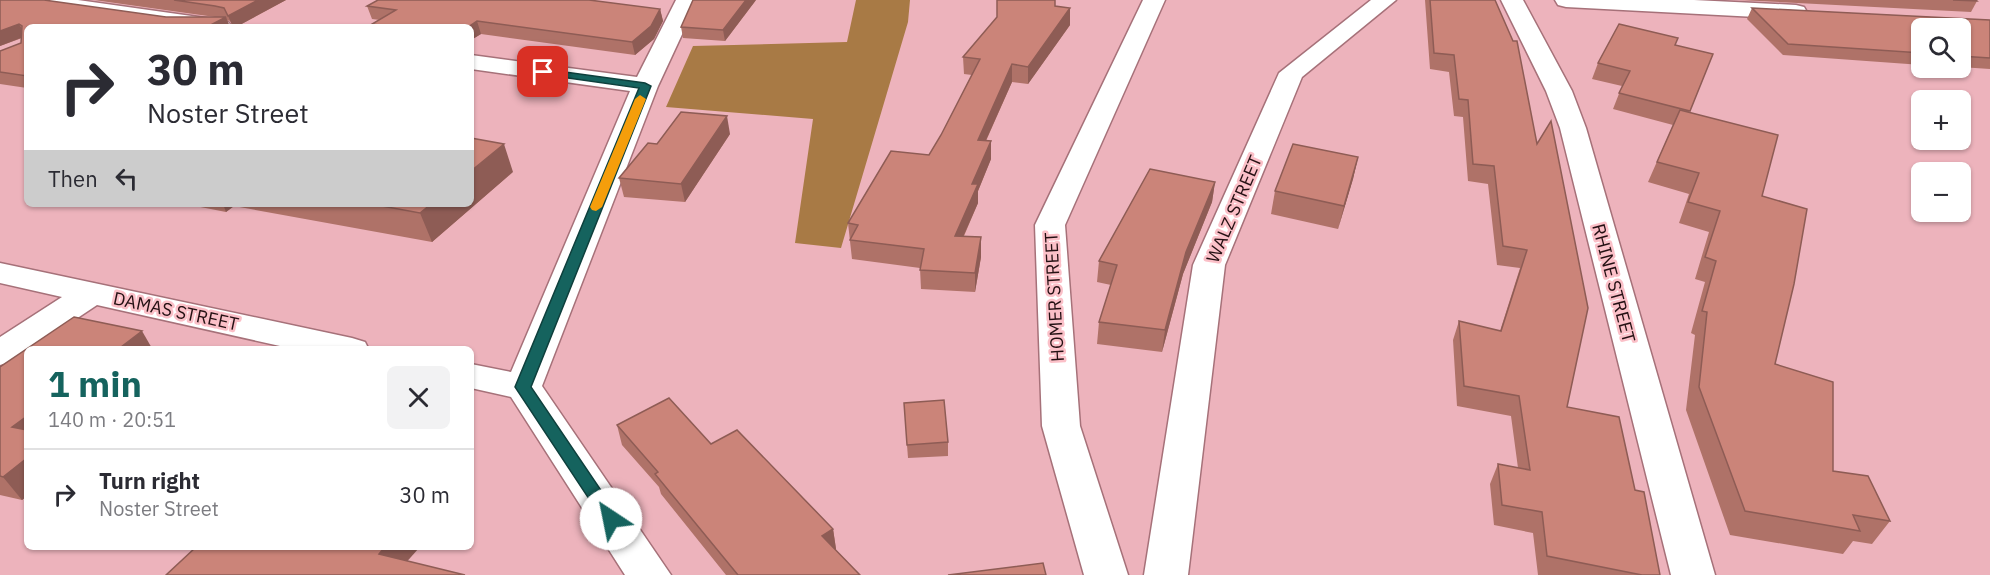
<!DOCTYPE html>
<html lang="en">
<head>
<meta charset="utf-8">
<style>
  :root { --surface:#fff; --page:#f2f2f3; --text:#2b2b33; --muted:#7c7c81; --line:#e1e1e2; --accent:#15635e }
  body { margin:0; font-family:"IBM Plex Sans",sans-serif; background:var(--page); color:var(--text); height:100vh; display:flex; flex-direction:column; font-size:22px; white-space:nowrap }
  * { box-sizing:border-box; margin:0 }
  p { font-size:20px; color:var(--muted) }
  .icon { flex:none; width:33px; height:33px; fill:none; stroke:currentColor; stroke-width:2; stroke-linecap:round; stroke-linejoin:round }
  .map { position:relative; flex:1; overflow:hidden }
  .drawer { position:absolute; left:24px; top:346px; width:450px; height:204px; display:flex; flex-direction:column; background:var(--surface); border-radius:9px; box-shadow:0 2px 4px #0004 }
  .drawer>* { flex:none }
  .top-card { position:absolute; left:24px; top:24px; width:450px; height:183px; border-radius:9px; box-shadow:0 2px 4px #0004; background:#fff; color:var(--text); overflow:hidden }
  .tools { position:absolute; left:1911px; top:18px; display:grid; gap:12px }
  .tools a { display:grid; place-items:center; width:60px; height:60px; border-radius:9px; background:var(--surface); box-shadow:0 2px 4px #0004; font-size:30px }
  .pin { position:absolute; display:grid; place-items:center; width:51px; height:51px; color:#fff; margin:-26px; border-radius:12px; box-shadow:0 3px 9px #0006 }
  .me { position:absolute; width:66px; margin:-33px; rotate:326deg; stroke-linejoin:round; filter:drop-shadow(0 0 4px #0008) }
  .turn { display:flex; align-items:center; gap:21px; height:126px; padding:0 24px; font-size:27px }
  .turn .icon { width:78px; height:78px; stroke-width:2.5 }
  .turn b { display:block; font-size:42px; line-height:51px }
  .then { display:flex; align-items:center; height:57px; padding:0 24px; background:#0003; gap:12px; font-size:22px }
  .round { display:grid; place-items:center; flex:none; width:63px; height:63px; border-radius:9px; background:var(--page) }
  .summary { display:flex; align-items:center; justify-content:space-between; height:102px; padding:0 24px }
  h1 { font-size:36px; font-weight:700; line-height:45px; color:var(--accent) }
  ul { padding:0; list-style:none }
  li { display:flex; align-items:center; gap:18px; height:90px; padding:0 24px; border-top:2px solid var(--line) }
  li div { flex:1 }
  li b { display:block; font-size:22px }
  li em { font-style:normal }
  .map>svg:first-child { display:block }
  .forest { fill:#a87a45 }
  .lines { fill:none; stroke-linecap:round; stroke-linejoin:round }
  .minor-casing { stroke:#a67179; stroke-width:3 }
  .minor { fill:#fff; fill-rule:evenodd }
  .wall { fill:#af7268 }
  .shaded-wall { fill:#8e5c55 }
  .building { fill:#cb8479; stroke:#8e5c55; stroke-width:1.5 }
  .route { fill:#15635e; stroke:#0e403d; stroke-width:1.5 }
  .slow { fill:#f59e0b }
  .labels { text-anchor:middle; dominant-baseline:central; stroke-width:5; stroke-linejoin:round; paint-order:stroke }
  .street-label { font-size:18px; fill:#241013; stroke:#fbc0c8 }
</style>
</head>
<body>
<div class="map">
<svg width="1990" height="575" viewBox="0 0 1990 575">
  <rect width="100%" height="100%" fill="#edb3bc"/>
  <!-- forest -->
  <path class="forest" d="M856,0H910L908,22L841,248L795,243L813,119L666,107L693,46L847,42Z"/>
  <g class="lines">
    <!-- minor casing -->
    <g class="minor-casing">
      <g id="minor">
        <path d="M20,0H78L220,20L228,22L232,27H172L31,7L23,5Z"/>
        <path d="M676,0H698L658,86L542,386L671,575H625L511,397L471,388V364L511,372L630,91L471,69V55L637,77Z"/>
        <path d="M1143,0H1165L1065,225L1080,426L1128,575H1084L1042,426L1035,225Z"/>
        <path d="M1371,0H1396L1302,77L1225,265L1188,575H1144L1193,265L1279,73Z"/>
        <path d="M1501,0H1523L1572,91L1586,128L1715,575H1671L1560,128L1546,91Z"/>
        <path d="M1555,0H1694L1796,5L1804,7L1807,12L1804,17L1796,19L1566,7L1558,5Z"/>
        <path d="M0,263L352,338L365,342L369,350H298L97,305L13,361L0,365V337L62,297L0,283Z"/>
      </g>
    </g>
    <!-- minor -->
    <use href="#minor" class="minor"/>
  </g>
  <!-- wall -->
  <g class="wall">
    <path d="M0,0L166,17H215L94,0H286L236,27H233L230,21L227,20L230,27H27V88L0,84V51L21,43L22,38L0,46Z"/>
    <path d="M756,0L725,41L683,38L681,27Z"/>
    <path d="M1425,0H1495L1567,407L1635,490L1660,575H1538L1533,533L1494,525L1490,484L1498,464L1518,468L1511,416L1457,406L1453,340L1459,321L1500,331L1520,268L1497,265L1488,184L1468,181L1463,117L1454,116L1449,72L1430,69Z"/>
    <path d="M1739,0H1976L1977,1L1971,12Z"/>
    <path d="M367,6L660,9L663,21L654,39L635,55L481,34L471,40V27H373L372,24L380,20L372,19Z"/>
    <path d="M1055,6L1070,25L1028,84L1012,82L986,141L991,159L978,191V203L964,236L981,237V257L975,292L921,289L920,268L852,259L848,223L929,155L941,135L972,75L964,74L963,57Z"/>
    <path d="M1752,8L1990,20V69L1960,67V28H1922V65L1783,55L1747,19Z"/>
    <path d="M1675,45L1713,54L1689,112L1762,196L1775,364L1833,471L1890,521L1872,544L1853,541L1843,554L1730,535L1686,410L1695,335L1691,333L1705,282L1695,279L1709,232L1679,223L1689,194L1648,182L1673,125L1613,109L1622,86L1592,79L1598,63Z"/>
    <path d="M730,134L685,202L624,197L619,178L657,144Z"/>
    <path d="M1358,157L1353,179L1338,229L1271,214L1275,191Z"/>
    <path d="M513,172L432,242L234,206L226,212L185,204H471Z"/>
    <path d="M1215,182L1212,202L1183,274L1162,352L1097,344L1099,322L1111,285L1097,282L1099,261Z"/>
    <path d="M27,350V496L22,500L0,495V367Z"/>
    <path d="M617,425L711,444L833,529L836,549H835L860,575H726L661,494L659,487L622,445Z"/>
    <path d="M948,442V456L908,458L907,445Z"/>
  </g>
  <!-- shaded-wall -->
  <g class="shaded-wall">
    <path d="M258,0H286L236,27H233L228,16Z"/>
    <path d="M746,0H756L725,41L723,30Z"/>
    <path d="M1070,8V25L1028,84V67Z"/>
    <path d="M660,9L663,21L654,39L635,55L632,42Z"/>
    <path d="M226,17L230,27H207Z"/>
    <path d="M477,21L481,34L471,40V27H468Z"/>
    <path d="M19,24L26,36L0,46V31Z"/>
    <path d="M1012,64V82L978,158V140Z"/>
    <path d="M727,116L730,134L685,202L681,184Z"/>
    <path d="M991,141V159L978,191V203L955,255V236L972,184Z"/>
    <path d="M504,144L513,172L432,242L420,213L431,204H471V171Z"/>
    <path d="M1358,157L1353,179L1338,229L1344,206Z"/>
    <path d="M1215,182L1212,202L1183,274L1162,352L1165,330L1186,252Z"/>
    <path d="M223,204H233L234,206L226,212Z"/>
    <path d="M981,237V257L975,292V273Z"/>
    <path d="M142,331L153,350H117Z"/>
    <path d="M27,416V446L12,427Z"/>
    <path d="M27,458V496L22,500L3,477Z"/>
    <path d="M833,529L836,549L825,556L822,536Z"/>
    <path d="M384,548H419L395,575L379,554Z"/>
  </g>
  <!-- building -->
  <g class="building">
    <path d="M0,0H44L166,17H226L207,27H27V76L0,72V51L21,43L22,26L19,24L0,31Z"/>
    <path d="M174,0H258L228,16L224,8L215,6Z"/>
    <path d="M378,0H589L660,9L651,26L632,42L477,21L468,27H392L372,24L396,10L367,6Z"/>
    <path d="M693,0H746L723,30L681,27Z"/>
    <path d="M997,0H1055V6L1070,8L1028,67L1012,64L978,140L991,141L972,184H978L955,236L981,237L975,273L920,270L924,249L850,240L858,225L848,223L891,151L929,155L941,135L980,59L963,57L997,17Z"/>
    <path d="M1430,0H1495L1513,41H1517L1537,144L1551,121L1588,308L1567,407L1619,417L1635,490L1644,492L1660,575H1642L1547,556L1542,512L1502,505L1498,464L1530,470L1519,396L1464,386L1459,321L1501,331L1527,250L1503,246L1494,166L1473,164L1468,100L1459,99L1454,55L1434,53Z"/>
    <path d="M1953,0H1976L1977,1Z"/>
    <path d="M1752,8L1990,20V58L1960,56V28H1922V53L1788,44Z"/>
    <path d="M1619,24L1678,38L1675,45L1713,54L1690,111L1619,93L1630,71L1598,63Z"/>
    <path d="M1680,110L1778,135L1762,196L1807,209L1794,284L1775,364L1833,382V471L1868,476L1890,521L1853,515L1860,531L1745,511L1699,387L1707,312L1702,311L1716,261L1705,257L1720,211L1688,202L1699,173L1657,162Z"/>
    <path d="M681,112L727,116L681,184L619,178L648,143L657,144Z"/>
    <path d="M471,138L504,144L471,171Z"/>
    <path d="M1293,144L1358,157L1344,206L1275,191Z"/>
    <path d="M1150,169L1215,182L1186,252L1165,330L1099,322L1117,265L1099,261Z"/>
    <path d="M371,204H431L420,213Z"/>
    <path d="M74,317L142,331L117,350H27V416L12,427L27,430V458L3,477L0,476V367Z"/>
    <path d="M669,398L711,444L737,430L833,529L822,536L860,575H738L655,474L658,472L617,425Z"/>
    <path d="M944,400L948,442L907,445L904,403Z"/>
    <path d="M195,548H384L379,554L465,575H166Z"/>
    <path d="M1043,563L1046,575H948Z"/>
  </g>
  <!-- route -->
  <path class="route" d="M543,69L645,83L651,86L531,387L617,514L620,519L617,523H605L515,387L639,88L540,74L538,72Z"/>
  <!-- slow -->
  <path class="slow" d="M640,95L646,99L602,207L596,211L592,210L590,207L635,99Z"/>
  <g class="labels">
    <!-- street labels -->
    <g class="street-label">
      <text transform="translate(1234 209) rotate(-67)">WALZ STREET</text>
      <text transform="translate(1614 283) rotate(75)">RHINE STREET</text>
      <text transform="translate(1054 297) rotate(-93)">HOMER STREET</text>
      <text transform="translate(176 311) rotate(12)">DAMAS STREET</text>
    </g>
  </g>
</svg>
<div class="tools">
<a><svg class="icon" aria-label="search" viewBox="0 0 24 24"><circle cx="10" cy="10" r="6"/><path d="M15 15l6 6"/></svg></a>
<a>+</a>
<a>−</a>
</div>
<div class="pin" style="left:543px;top:72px;background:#d93025"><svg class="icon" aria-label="arrive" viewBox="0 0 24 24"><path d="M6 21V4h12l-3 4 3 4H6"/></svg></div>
<svg class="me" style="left:611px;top:519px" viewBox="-20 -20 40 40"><circle r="19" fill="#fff"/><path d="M0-13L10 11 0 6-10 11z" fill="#15635e"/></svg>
<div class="top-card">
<div class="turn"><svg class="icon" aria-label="right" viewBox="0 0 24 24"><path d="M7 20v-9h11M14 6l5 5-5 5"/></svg><div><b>30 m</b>Noster Street</div></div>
<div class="then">Then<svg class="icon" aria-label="left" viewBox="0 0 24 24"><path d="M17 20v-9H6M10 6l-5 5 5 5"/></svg></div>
</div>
<section class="drawer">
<div class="summary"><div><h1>1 min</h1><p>140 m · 20:51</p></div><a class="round"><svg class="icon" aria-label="close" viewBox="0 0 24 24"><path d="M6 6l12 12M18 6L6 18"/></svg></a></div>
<ul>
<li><svg class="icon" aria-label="right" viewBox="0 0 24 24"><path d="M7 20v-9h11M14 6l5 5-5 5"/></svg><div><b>Turn right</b><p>Noster Street</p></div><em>30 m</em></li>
</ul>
</section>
</div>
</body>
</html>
